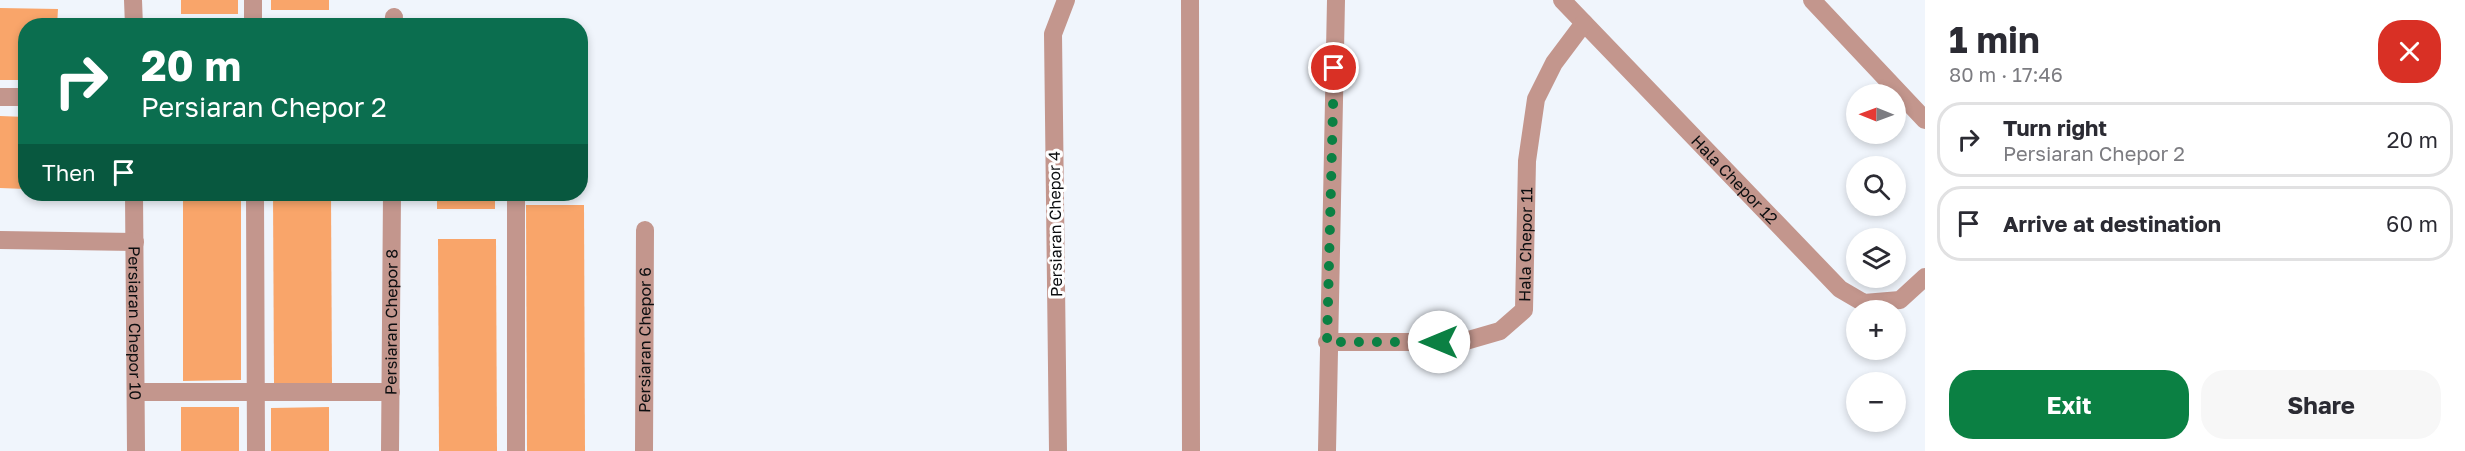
<!DOCTYPE html>
<html lang="en">
<head>
<meta charset="utf-8">
<style>
  :root { --surface:#fff; --page:#f7f7f7; --text:#2b2b33; --muted:#7c7c81; --line:#e1e1e2; --accent:#0b8043 }
  body { margin:0; font-family:"Golos Text",sans-serif; background:var(--page); color:var(--text); height:100vh; display:flex; flex-direction:column; font-size:22px; white-space:nowrap }
  * { box-sizing:border-box; margin:0 }
  p { font-size:20px; color:var(--muted) }
  .icon { flex:none; width:33px; height:33px; fill:none; stroke:currentColor; stroke-width:2; stroke-linecap:round; stroke-linejoin:round }
  .map { position:relative; flex:1; overflow:hidden }
  .side { display:flex; flex-direction:column; background:var(--surface); width:540px }
  .side>* { flex:none }
  .banner { position:absolute; left:18px; top:18px; width:570px; height:183px; border-radius:24px; box-shadow:0 3px 9px #0003; background:#0b6e4f; color:#fff; overflow:hidden }
  .needle { width:39px; rotate:271deg }
  .controls { position:absolute; left:1846px; top:84px; display:grid; gap:12px }
  .controls a { display:grid; place-items:center; width:60px; height:60px; border-radius:50%; background:var(--surface); box-shadow:0 3px 9px #0003; font-size:30px }
  .pin { position:absolute; display:grid; place-items:center; width:51px; height:51px; color:#fff; margin:-26px; border:3px solid #fff; border-radius:50%; box-shadow:0 2px 6px #0007 }
  .me { position:absolute; width:66px; margin:-33px; rotate:270deg; stroke-linejoin:round; filter:drop-shadow(0 0 4px #0008) }
  .turn { display:flex; align-items:center; gap:21px; height:126px; padding:0 24px; font-size:27px }
  .turn .icon { width:78px; height:78px; stroke-width:2.5 }
  .turn b { display:block; font-size:42px; line-height:51px }
  .then { display:flex; align-items:center; height:57px; padding:0 24px; background:#0003; gap:12px; font-size:22px }
  .round { display:grid; place-items:center; flex:none; width:63px; height:63px; border-radius:24px; background:var(--page) }
  .summary { display:flex; align-items:center; justify-content:space-between; height:102px; padding:0 24px }
  h1 { font-size:36px; font-weight:700; line-height:45px }
  .cta { display:flex; gap:12px; margin-top:auto; padding:12px 24px }
  .cta a { flex:1; height:69px; border-radius:24px; background:var(--accent); color:#fff; font-size:24px; font-weight:700; line-height:69px; text-align:center }
  .cta a+a { background:var(--page); color:var(--text) }
  ul { padding:0; list-style:none }
  li { display:flex; align-items:center; gap:18px; height:75px; margin:0 12px 9px; padding:0 12px; border:3px solid var(--line); border-radius:24px }
  li div { flex:1 }
  li b { display:block; font-size:22px }
  li em { font-style:normal }
  main { display:flex; flex:1; min-height:0 }
  .map>svg:first-child { display:block }
  .building { fill:#f9a56a }
  .lines { fill:none; stroke-linecap:round; stroke-linejoin:round }
  .minor { stroke:#c3968d; stroke-width:18 }
  .route { stroke:#0b8043; stroke-width:10; stroke-dasharray:0 18 }
  .labels { text-anchor:middle; dominant-baseline:central; stroke-width:6; stroke-linejoin:round; paint-order:stroke }
  .street-label { font-size:16px; fill:#0c0e10; stroke:#fff }
</style>
</head>
<body>
<main>
<div class="map">
<svg width="1925" height="451" viewBox="0 0 1925 451">
  <rect width="100%" height="100%" fill="#f0f5fc"/>
  <!-- building -->
  <g class="building">
    <rect x="181" y="0" width="57" height="14"/>
    <rect x="271" y="0" width="58" height="10"/>
    <path d="M0,8L58,9L57,26H26V80H0Z"/>
    <path d="M0,116L26,117V189L0,188Z"/>
    <path d="M183,194H241V380L183,381Z"/>
    <path d="M273,194H331L332,383H274Z"/>
    <rect x="437" y="194" width="58" height="15"/>
    <path d="M526,205H584L585,451H527Z"/>
    <path d="M438,239H496L497,451H439Z"/>
    <rect x="181" y="407" width="58" height="44"/>
    <path d="M329,407V451H271V408Z"/>
  </g>
  <g class="lines">
    <!-- minor -->
    <g class="minor">
      <path d="M133,0L134,26"/>
      <path d="M253,0V26"/>
      <path d="M1190,0L1191,451"/>
      <path id="s1" d="M1562,0L1840,289L1864,303L1900,300L1925,277"/>
      <path d="M1812,0L1925,120"/>
      <path d="M393,26L394,17"/>
      <path d="M0,97H26"/>
      <path id="s2" d="M134,194L136,451"/>
      <path d="M255,194L256,451"/>
      <path d="M516,194V451"/>
      <path d="M0,240L135,242"/>
      <path id="s3" d="M1327,342H1462L1500,331L1524,310L1527,161L1536,99L1554,63L1584,23"/>
      <path d="M136,392H391"/>
      <path id="s4" d="M390,451L392,194"/>
      <path id="s5" d="M644,451L645,230"/>
      <path d="M1058,451L1053,34L1066,0"/>
      <path d="M1327,451L1336,0"/>
    </g>
  </g>
  <g class="lines">
    <!-- route -->
    <path class="route" d="M1334,68L1327,342H1439"/>
  </g>
  <g class="labels">
    <!-- street labels -->
    <g class="street-label">
      <text stroke="none"><textPath href="#s1" startOffset="249">Hala Chepor 12</textPath></text>
      <text transform="translate(1055 224) rotate(-91)">Persiaran Chepor 4</text>
      <text stroke="none"><textPath href="#s3" startOffset="272">Hala Chepor 11</textPath></text>
      <text stroke="none"><textPath href="#s2" startOffset="129">Persiaran Chepor 10</textPath></text>
      <text stroke="none"><textPath href="#s4" startOffset="129">Persiaran Chepor 8</textPath></text>
      <text stroke="none"><textPath href="#s5" startOffset="111">Persiaran Chepor 6</textPath></text>
    </g>
  </g>
</svg>
<div class="controls">
<a><svg class="needle" viewBox="-14 -14 28 28"><path d="M0-13l5 13h-10z" fill="#e53935"/><path d="M0 13l5-13h-10z" fill="#7c7c81"/></svg></a>
<a><svg class="icon" aria-label="search" viewBox="0 0 24 24"><circle cx="10" cy="10" r="6"/><path d="M15 15l6 6"/></svg></a>
<a><svg class="icon" aria-label="layers" viewBox="0 0 24 24"><path d="M12 4l9 5-9 5-9-5zM3 14l9 5 9-5"/></svg></a>
<a>+</a>
<a>−</a>
</div>
<div class="pin" style="left:1334px;top:68px;background:#d93025"><svg class="icon" aria-label="arrive" viewBox="0 0 24 24"><path d="M6 21V4h12l-3 4 3 4H6"/></svg></div>
<svg class="me" style="left:1439px;top:342px" viewBox="-20 -20 40 40"><circle r="19" fill="#fff"/><path d="M0-13L10 11 0 6-10 11z" fill="#0b8043"/></svg>
<div class="banner">
<div class="turn"><svg class="icon" aria-label="right" viewBox="0 0 24 24"><path d="M7 20v-9h11M14 6l5 5-5 5"/></svg><div><b>20 m</b>Persiaran Chepor 2</div></div>
<div class="then">Then<svg class="icon" aria-label="arrive" viewBox="0 0 24 24"><path d="M6 21V4h12l-3 4 3 4H6"/></svg></div>
</div>
</div>
<section class="side">
<div class="summary"><div><h1>1 min</h1><p>80 m · 17:46</p></div><a class="round" style="background:#d93025;color:#fff"><svg class="icon" aria-label="close" viewBox="0 0 24 24"><path d="M6 6l12 12M18 6L6 18"/></svg></a></div>
<ul>
<li><svg class="icon" aria-label="right" viewBox="0 0 24 24"><path d="M7 20v-9h11M14 6l5 5-5 5"/></svg><div><b>Turn right</b><p>Persiaran Chepor 2</p></div><em>20 m</em></li>
<li><svg class="icon" aria-label="arrive" viewBox="0 0 24 24"><path d="M6 21V4h12l-3 4 3 4H6"/></svg><div><b>Arrive at destination</b></div><em>60 m</em></li>
</ul>
<div class="cta"><a>Exit</a><a>Share</a></div>
</section>
</main>
</body>
</html>
